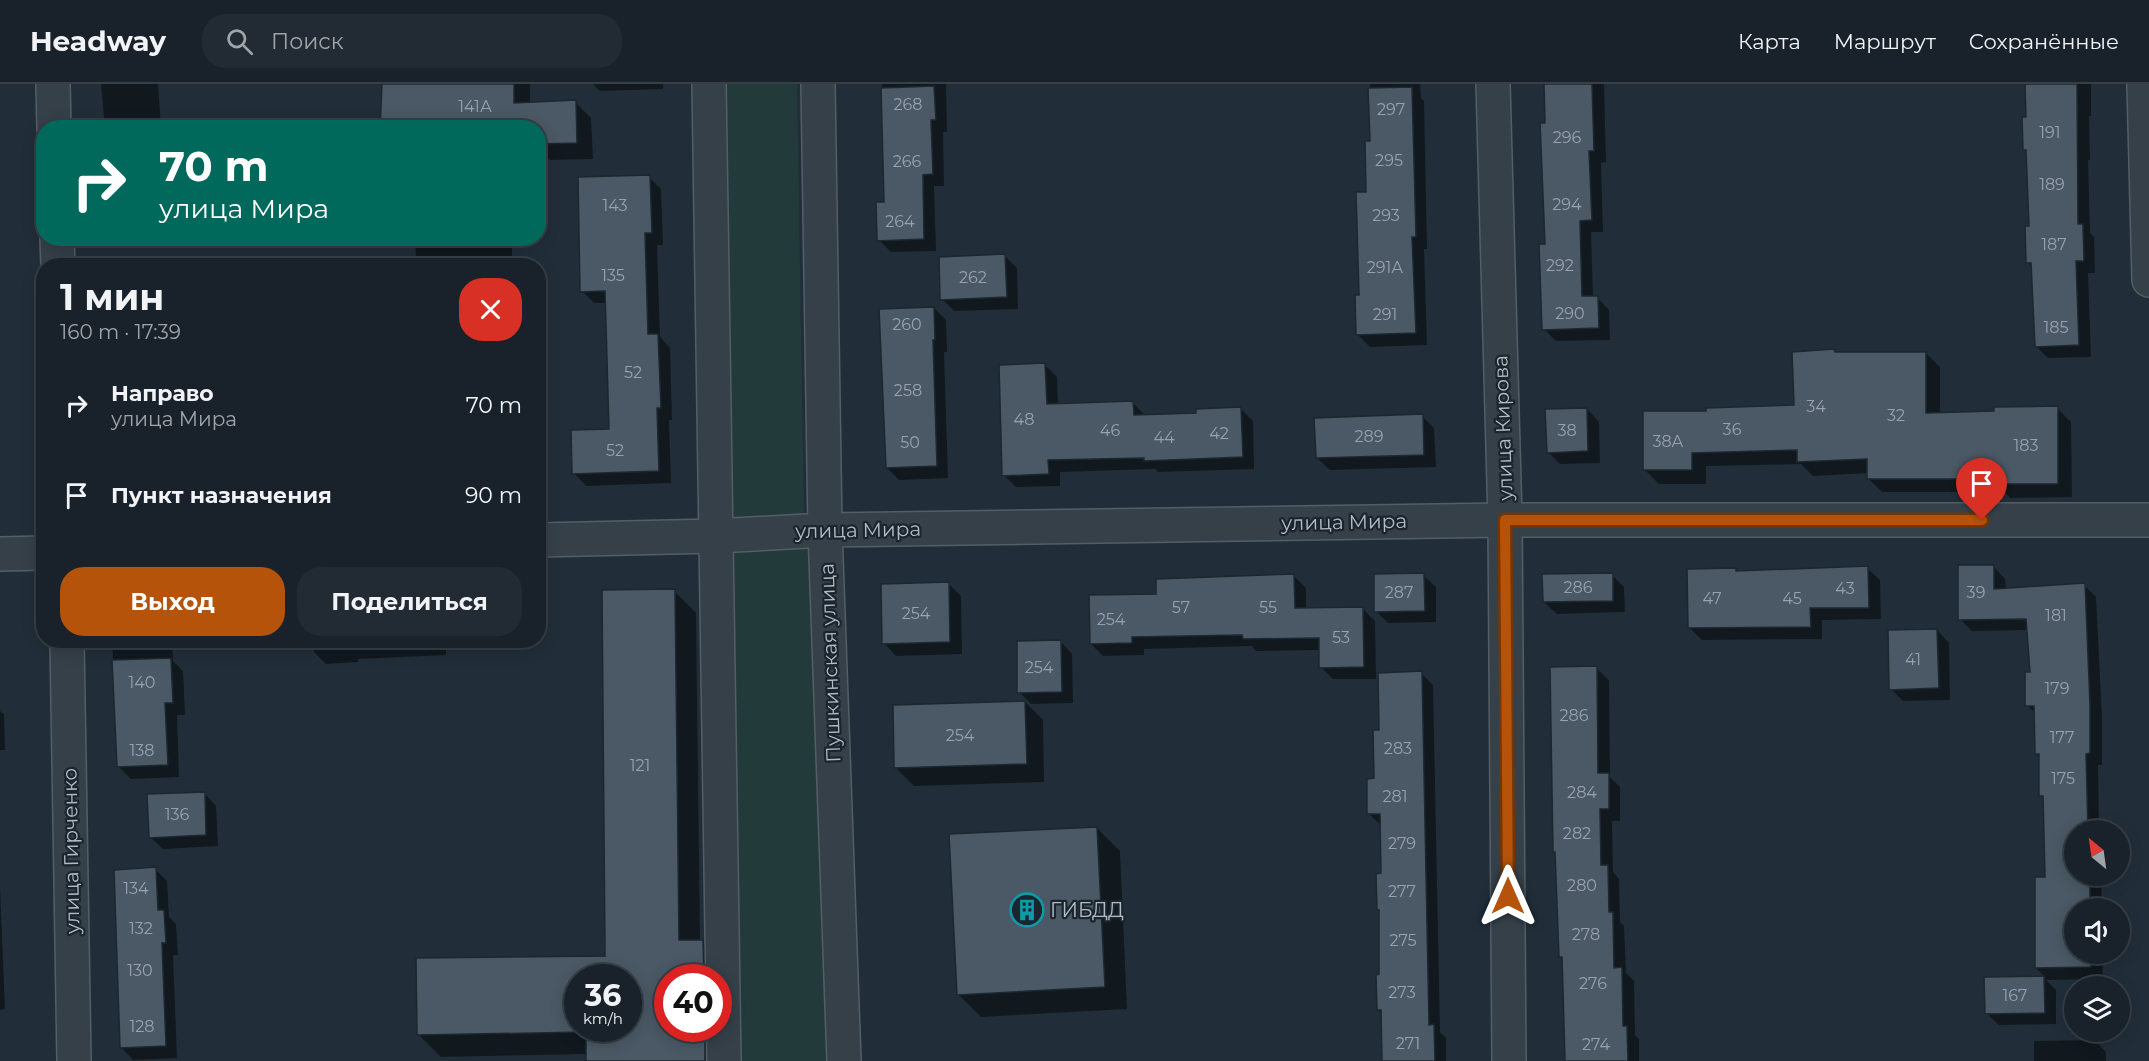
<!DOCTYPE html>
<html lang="ru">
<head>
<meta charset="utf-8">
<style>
  :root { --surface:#19222b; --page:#222a33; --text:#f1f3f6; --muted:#9fa4a9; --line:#373f47; --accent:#b45309 }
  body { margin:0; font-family:Montserrat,sans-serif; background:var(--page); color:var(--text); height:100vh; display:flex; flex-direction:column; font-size:22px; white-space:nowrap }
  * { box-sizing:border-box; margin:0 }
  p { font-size:20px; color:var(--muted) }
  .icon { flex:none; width:33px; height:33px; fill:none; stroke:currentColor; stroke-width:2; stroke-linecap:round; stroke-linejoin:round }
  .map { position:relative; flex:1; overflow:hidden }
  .sheet { position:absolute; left:36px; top:174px; width:510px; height:390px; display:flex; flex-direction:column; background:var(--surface); border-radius:24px; box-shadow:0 3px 15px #0003,0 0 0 2px var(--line) }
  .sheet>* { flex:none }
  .guide { position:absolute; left:36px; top:36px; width:510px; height:126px; border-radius:24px; box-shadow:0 3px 15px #0003,0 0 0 2px var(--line); background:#00695c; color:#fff; overflow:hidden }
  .needle { width:39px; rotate:331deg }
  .controls { position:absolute; left:2064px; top:736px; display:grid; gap:12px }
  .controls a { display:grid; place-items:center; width:66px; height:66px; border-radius:50%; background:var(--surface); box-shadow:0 3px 15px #0003,0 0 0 2px var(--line); font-size:30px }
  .speed { position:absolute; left:564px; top:880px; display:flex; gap:12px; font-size:30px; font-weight:700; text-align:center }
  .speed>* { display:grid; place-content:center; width:78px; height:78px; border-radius:50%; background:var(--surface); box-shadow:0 3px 15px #0003,0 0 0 2px var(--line); line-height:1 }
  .speed small { font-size:15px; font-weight:400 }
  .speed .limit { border:9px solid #d22; background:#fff; color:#111 }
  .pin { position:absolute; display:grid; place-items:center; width:51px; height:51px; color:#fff; margin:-62px -26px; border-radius:50% 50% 50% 0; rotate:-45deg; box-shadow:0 0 6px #0007 }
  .pin .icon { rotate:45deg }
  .me { position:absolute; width:66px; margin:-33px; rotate:0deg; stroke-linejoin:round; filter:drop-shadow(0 0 4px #0008) }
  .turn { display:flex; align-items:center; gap:21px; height:126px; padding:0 24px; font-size:27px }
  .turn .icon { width:78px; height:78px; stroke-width:2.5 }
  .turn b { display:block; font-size:42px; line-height:51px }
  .round { display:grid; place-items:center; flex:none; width:63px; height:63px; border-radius:24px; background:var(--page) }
  .headline { display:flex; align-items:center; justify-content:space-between; height:102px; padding:0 24px }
  h1 { font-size:36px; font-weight:700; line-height:45px }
  .primary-button { display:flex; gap:12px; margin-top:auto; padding:12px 24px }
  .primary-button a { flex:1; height:69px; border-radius:24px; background:var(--accent); color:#fff; font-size:24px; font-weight:700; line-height:69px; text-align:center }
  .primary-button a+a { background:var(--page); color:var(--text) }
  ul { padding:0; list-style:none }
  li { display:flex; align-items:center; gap:18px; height:90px; padding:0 24px }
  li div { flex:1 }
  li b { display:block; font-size:22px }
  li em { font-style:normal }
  header { display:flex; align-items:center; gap:36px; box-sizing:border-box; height:84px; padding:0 30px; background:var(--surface); border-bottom:2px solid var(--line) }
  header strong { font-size:28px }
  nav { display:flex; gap:33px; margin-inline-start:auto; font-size:21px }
  .search { width:420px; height:54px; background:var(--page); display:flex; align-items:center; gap:15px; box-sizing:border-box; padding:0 21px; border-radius:24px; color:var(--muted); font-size:22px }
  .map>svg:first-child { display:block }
  .green { fill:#233a3a }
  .shadow { fill:#0007; fill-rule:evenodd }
  .building { fill:#4a5965; stroke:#1c2730; stroke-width:1.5; fill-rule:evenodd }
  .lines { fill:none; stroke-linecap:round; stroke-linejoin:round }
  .minor-casing { stroke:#535e67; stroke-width:36 }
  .minor { stroke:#354049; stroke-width:33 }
  .route-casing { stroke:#753606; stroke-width:15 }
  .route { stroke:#b45309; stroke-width:10 }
  .labels { text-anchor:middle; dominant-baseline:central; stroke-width:4.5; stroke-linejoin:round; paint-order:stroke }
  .number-label { font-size:16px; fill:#96a2ae }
  .street-label { font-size:20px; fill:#b0bbc6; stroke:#1a252e }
  .poi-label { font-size:20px; fill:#b0bbc6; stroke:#1a252e; text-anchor:start }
</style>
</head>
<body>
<header>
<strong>Headway</strong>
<div class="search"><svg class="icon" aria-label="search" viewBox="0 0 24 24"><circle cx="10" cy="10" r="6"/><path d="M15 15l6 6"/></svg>Поиск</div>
<nav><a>Карта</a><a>Маршрут</a><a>Сохранённые</a></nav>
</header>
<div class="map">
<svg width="2149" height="977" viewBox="0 0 2149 977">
  <rect width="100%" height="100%" fill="#212e39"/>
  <!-- green -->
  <g class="green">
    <path d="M725,0H797L804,431L732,433Z"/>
    <path d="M816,456L832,977H738L725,461Z"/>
  </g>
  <!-- shadow -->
  <g class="shadow">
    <path d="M101,0H158L161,44H105Z"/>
    <path d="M383,0H530V19L575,18L591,34L593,75L550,76L545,71H538V44Z"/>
    <path d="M593,0H663V5L600,7Z"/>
    <path d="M882,0H949H946L947,48H943L944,102H934L936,167L891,168L879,156L886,119Z"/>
    <path d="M1370,0H1420L1421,14L1424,17L1427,165H1424L1427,261L1370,263L1358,251L1372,59Z"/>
    <path d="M1545,0H1604L1606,78L1601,79L1603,148H1591L1593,213H1597L1609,226L1610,256L1556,257L1544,245L1546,161Z"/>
    <path d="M2027,0H2091V32H2089L2090,76H2088L2090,149L2094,153L2095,189H2088L2091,273L2048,274L2036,262L2033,184L2027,178L2030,143L2028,69L2025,66L2028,34Z"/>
    <path d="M649,93L661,105L663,161H657L660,253L670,264L672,336H669L671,399L586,402L574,389L611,346L607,219H594L582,207Z"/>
    <path d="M415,154H512V182H424L416,173Z"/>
    <path d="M1005,172L1017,184L1018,225L954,227L942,215Z"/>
    <path d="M934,224L946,236L947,268H944L948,394L899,396L887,384Z"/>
    <path d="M1834,266L1837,270L1926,269L1940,283V330L1995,329L2057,324L2071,338L2072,413L2010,414L2005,408H1882L1868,394V389L1813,392L1801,380L1706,382V400H1659L1645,386L1707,328L1796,322Z"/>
    <path d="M1045,281L1057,293L1058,321L1133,319L1145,331L1197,330L1241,325L1253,337L1254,385L1158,388L1155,385L1060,388V402L1016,403L1004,391Z"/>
    <path d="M1587,325L1599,338L1600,379L1560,380L1548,368Z"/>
    <path d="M1422,332L1434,344L1436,383L1330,386L1317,374Z"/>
    <path d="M1993,482L2005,495L2006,506L2084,501L2096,513L2102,634V681H2098L2099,747H2074V792H2101L2102,825H2074V870H2102L2103,895L2046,896L2056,906V940L1999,941L1986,929V895L2046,894L2036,884L2046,794L2044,715L2041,711L2040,674L2036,670V630L2027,621L2031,589L2029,546L1972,547L1960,535Z"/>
    <path d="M1867,484L1880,496L1881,535L1822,536V555L1702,556L1689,543L1736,485L1738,488Z"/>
    <path d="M1423,491L1436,503V538L1388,539L1376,527Z"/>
    <path d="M1612,491L1624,503L1625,528L1557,530L1544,518Z"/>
    <path d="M1294,492L1306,504V526L1363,525L1375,537L1376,595H1333L1321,583V566L1256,567L1252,562L1144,565V571L1103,572L1091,560L1157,511Z"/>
    <path d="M948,499L961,512L962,570L896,572L884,559Z"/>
    <path d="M674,507L696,529L700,858H703L725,880L727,977H587V970L441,973L418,950L606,874ZM578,894H628V945H578ZM668,894H718V945H668Z"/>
    <path d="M1937,546L1949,559L1950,616L1903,617L1891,605Z"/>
    <path d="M112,556H172L173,577L183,587L185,631H177L179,693L131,695L119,683Z"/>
    <path d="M313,556H446V571L358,575V578L326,580L314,568Z"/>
    <path d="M1060,557L1072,570L1073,619L1031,620L1019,608Z"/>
    <path d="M1596,584L1609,596L1610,693L1620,703V737H1612L1613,788L1619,795L1620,838L1624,842L1626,889L1634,897L1635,951L1639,955V977H1566L1564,875L1560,872L1557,770L1554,768Z"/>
    <path d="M1421,589L1433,601L1440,948L1446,954V977H1383L1382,930L1378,926L1381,892L1382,742L1369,730L1375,696L1380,647Z"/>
    <path d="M0,618V627L4,630L5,666H0Z"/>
    <path d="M1025,618L1043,636L1044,698L914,702L896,684Z"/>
    <path d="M204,709L216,722L218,762L163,765L150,753Z"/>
    <path d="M1097,744L1120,767L1127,925L981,933L958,910Z"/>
    <path d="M155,785L167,797L169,833L176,840L178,871H173L177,974L133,976L121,963Z"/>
    <path d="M0,803L5,925L0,926Z"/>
    <path d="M2094,956L2106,968V977H2034V957Z"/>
  </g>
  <!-- building -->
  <g class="building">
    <path d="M382,0H514V19L576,16L577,59L538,60V44H380Z"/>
    <path d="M1544,0H1592L1594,67H1589L1592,136L1580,137L1582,212H1598L1599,244L1542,246L1539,160H1545L1540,39H1545Z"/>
    <path d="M2025,0H2077L2078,140H2083L2084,177H2076L2079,261L2035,263L2031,179H2026L2025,142H2029L2026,66H2023L2022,33H2026Z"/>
    <path d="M934,2L936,36H931L933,90L923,91L924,155L877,157L876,118H884L881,4Z"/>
    <path d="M1412,3L1416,153H1412L1416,249L1356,251L1355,211H1359L1356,108H1366L1365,57H1370L1368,4Z"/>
    <path d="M650,91L652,149H645L648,250H658L661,324H657L659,387L572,390L571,346L609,345L605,207L580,208L578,93Z"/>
    <path d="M1005,170L1007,213L940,216L939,173Z"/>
    <path d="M934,223L935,256H933L937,382L886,384L879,225Z"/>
    <path d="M1834,265L1835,268H1926V329L1994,327V323L2058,322V400H1995L1994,395H1867V375L1797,378V366L1692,369V386H1643V327H1706V324L1794,321L1792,268Z"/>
    <path d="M1045,279L1047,320L1133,317L1134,331L1196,329V325L1241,323L1243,373L1144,377V374L1048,376L1049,390L1002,392L999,281Z"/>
    <path d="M1587,324L1588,367L1547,369L1545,325Z"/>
    <path d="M1423,330L1424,371L1316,374L1314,334Z"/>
    <path d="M1958,481H1994V505L2085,499L2090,621V669L2086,670L2088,747H2089H2074V792H2090V825H2074V870H2091V883L2035,884V793H2045L2043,712H2039V670H2035L2034,622H2025V588H2030L2026,535L1958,536Z"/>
    <path d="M1868,482L1869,524H1810L1811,543L1688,544L1687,485L1736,484V487Z"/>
    <path d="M1424,489L1425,527L1374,528V490Z"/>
    <path d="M1613,489V517L1543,518L1542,490Z"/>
    <path d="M1294,490L1295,524L1363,523L1364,583L1319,584V554L1243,555L1242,551L1132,553V559L1090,560L1089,511L1156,510V495Z"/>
    <path d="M949,498L950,558L882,560L881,500Z"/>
    <path d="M675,505L679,856H703L704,894H668V945H705V977H586V948L417,951L416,874L605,872L602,506ZM578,894H628V945H578Z"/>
    <path d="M1937,545L1939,604L1889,606L1888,546Z"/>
    <path d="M1061,556L1062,608L1017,609V557Z"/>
    <path d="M171,574L173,619H165L168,681L117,683L112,576Z"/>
    <path d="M1597,582L1598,689H1609V725H1600L1601,781H1608L1609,828H1613L1614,884L1622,883L1623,942H1627L1628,977H1565L1562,873H1559L1555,768H1553L1550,583Z"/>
    <path d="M1422,587L1429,941L1434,940L1435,977H1382L1381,926H1377L1376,891L1379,890V826H1377L1376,790L1381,789L1380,730H1367V695L1374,694L1373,646H1379L1378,589Z"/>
    <path d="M1025,617L1027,680L894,684L893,621Z"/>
    <path d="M205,708L206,751L149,754L147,710Z"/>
    <path d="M1097,743L1105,903L957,911L949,750Z"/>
    <path d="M156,783L158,826H164L166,859H162L166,962L120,964L114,786Z"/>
    <path d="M2044,892L2045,929L1985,930L1984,893Z"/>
  </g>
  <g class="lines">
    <!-- minor casing -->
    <g class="minor-casing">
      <g id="minor">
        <path d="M53,0L54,44"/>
        <path d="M709,0L724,977"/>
        <path d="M818,0L825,446L844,977"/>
        <path d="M1493,0L1505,436L1509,977"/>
        <path d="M2144,0L2149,196"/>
        <path d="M57,154L58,182"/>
        <path d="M538,456L716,452L825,446L1505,436H2149"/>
        <path d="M0,470L44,469"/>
        <path d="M67,556L74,977"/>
      </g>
    </g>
    <!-- minor -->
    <use href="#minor" class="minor"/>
  </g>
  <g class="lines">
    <!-- route casing -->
    <g class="route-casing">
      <path id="route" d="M1508,812L1505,436H1982"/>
    </g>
    <!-- route -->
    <use href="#route" class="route"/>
  </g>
  <!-- icons -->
  <defs>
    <g id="building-ring" transform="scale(1.725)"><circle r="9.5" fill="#1a252e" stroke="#0f9aa8" stroke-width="1.5"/><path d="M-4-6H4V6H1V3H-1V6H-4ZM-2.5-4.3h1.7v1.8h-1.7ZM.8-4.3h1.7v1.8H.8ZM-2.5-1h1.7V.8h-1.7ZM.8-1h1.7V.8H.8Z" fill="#0f9aa8"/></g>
  </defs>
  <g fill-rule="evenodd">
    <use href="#building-ring" x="1027" y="826"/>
  </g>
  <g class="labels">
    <!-- number labels -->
    <g class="number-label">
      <text x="908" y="20">268</text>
      <text x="475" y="22">141А</text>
      <text x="1391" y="25">297</text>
      <text x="2050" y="48">191</text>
      <text x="1567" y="53">296</text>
      <text x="1389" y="76">295</text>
      <text x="907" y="77">266</text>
      <text x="2052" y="100">189</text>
      <text x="1567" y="120">294</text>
      <text x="615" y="121">143</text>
      <text x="1386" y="131">293</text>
      <text x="900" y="137">264</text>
      <text x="2054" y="160">187</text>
      <text x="1560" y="181">292</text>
      <text x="1385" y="183">291А</text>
      <text x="613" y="191">135</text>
      <text x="973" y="193">262</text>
      <text x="1570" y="229">290</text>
      <text x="1385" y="230">291</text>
      <text x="907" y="240">260</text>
      <text x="2056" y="243">185</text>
      <text x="633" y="288">52</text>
      <text x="908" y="306">258</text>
      <text x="1816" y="322">34</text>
      <text x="1896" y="331">32</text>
      <text x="1024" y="335">48</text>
      <text x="1732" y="345">36</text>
      <text x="1110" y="346">46</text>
      <text x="1567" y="346">38</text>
      <text x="1219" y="349">42</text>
      <text x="1369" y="352">289</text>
      <text x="1164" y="353">44</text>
      <text x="1668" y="357">38А</text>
      <text x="910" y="358">50</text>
      <text x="2026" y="361">183</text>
      <text x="615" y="366">52</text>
      <text x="1578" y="503">286</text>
      <text x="1845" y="504">43</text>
      <text x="1399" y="508">287</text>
      <text x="1976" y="508">39</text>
      <text x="1712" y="514">47</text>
      <text x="1792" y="514">45</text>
      <text x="1181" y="523">57</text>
      <text x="1268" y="523">55</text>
      <text x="916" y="529">254</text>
      <text x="2056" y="531">181</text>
      <text x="1111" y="535">254</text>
      <text x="1341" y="553">53</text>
      <text x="1913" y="575">41</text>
      <text x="1039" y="583">254</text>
      <text x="142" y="598">140</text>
      <text x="2057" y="604">179</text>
      <text x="1574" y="631">286</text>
      <text x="960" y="651">254</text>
      <text x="2062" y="653">177</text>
      <text x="1398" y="664">283</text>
      <text x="142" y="666">138</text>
      <text x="640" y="681">121</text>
      <text x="2063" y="694">175</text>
      <text x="1582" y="708">284</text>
      <text x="1395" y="712">281</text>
      <text x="177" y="730">136</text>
      <text x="1577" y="749">282</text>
      <text x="1402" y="759">279</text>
      <text x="1582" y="801">280</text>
      <text x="136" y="804">134</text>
      <text x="1402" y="807">277</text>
      <text x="141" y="844">132</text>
      <text x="1586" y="850">278</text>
      <text x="1403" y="856">275</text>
      <text x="140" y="886">130</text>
      <text x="1593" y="899">276</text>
      <text x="1402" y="908">273</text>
      <text x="2015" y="911">167</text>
      <text x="142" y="942">128</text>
      <text x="1408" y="959">271</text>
      <text x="1596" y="960">274</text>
    </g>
    <!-- street labels -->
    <g class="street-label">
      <text transform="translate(1503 344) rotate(-92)">улица Кирова</text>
      <text transform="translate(1344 438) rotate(-1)">улица Мира</text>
      <text transform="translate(858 446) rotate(-1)">улица Мира</text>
      <text transform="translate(830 579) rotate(-92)">Пушкинская улица</text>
      <text transform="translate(71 767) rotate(-91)">улица Гирченко</text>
    </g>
    <!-- poi labels -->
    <g class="poi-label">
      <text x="1050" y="826">ГИБДД</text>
    </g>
  </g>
</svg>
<div class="controls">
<a><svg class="needle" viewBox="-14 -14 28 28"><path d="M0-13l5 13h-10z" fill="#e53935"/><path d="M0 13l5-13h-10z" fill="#9fa4a9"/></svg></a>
<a><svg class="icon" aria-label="sound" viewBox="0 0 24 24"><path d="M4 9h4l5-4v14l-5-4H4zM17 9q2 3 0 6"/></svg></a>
<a><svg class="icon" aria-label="layers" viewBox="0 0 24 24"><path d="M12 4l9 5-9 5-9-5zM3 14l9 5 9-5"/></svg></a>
</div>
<div class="speed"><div>36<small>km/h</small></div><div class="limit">40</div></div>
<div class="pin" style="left:1982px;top:436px;background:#d93025"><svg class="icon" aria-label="arrive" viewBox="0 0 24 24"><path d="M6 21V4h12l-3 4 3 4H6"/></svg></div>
<svg class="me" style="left:1508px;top:812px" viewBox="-20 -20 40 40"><path d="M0-17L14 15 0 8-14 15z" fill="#b45309" stroke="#fff" stroke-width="4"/></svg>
<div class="guide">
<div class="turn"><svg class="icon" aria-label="right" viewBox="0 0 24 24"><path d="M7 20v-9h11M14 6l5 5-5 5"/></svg><div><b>70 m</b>улица Мира</div></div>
</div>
<section class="sheet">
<div class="headline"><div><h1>1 мин</h1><p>160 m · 17:39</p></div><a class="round" style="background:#d93025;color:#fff"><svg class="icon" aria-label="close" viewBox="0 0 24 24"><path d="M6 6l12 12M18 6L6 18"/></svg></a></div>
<ul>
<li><svg class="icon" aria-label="right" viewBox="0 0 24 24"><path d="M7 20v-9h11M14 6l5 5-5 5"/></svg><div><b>Направо</b><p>улица Мира</p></div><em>70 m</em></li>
<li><svg class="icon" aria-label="arrive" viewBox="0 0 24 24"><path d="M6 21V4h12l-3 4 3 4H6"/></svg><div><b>Пункт назначения</b></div><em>90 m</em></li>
</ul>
<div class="primary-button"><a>Выход</a><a>Поделиться</a></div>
</section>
</div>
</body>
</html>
